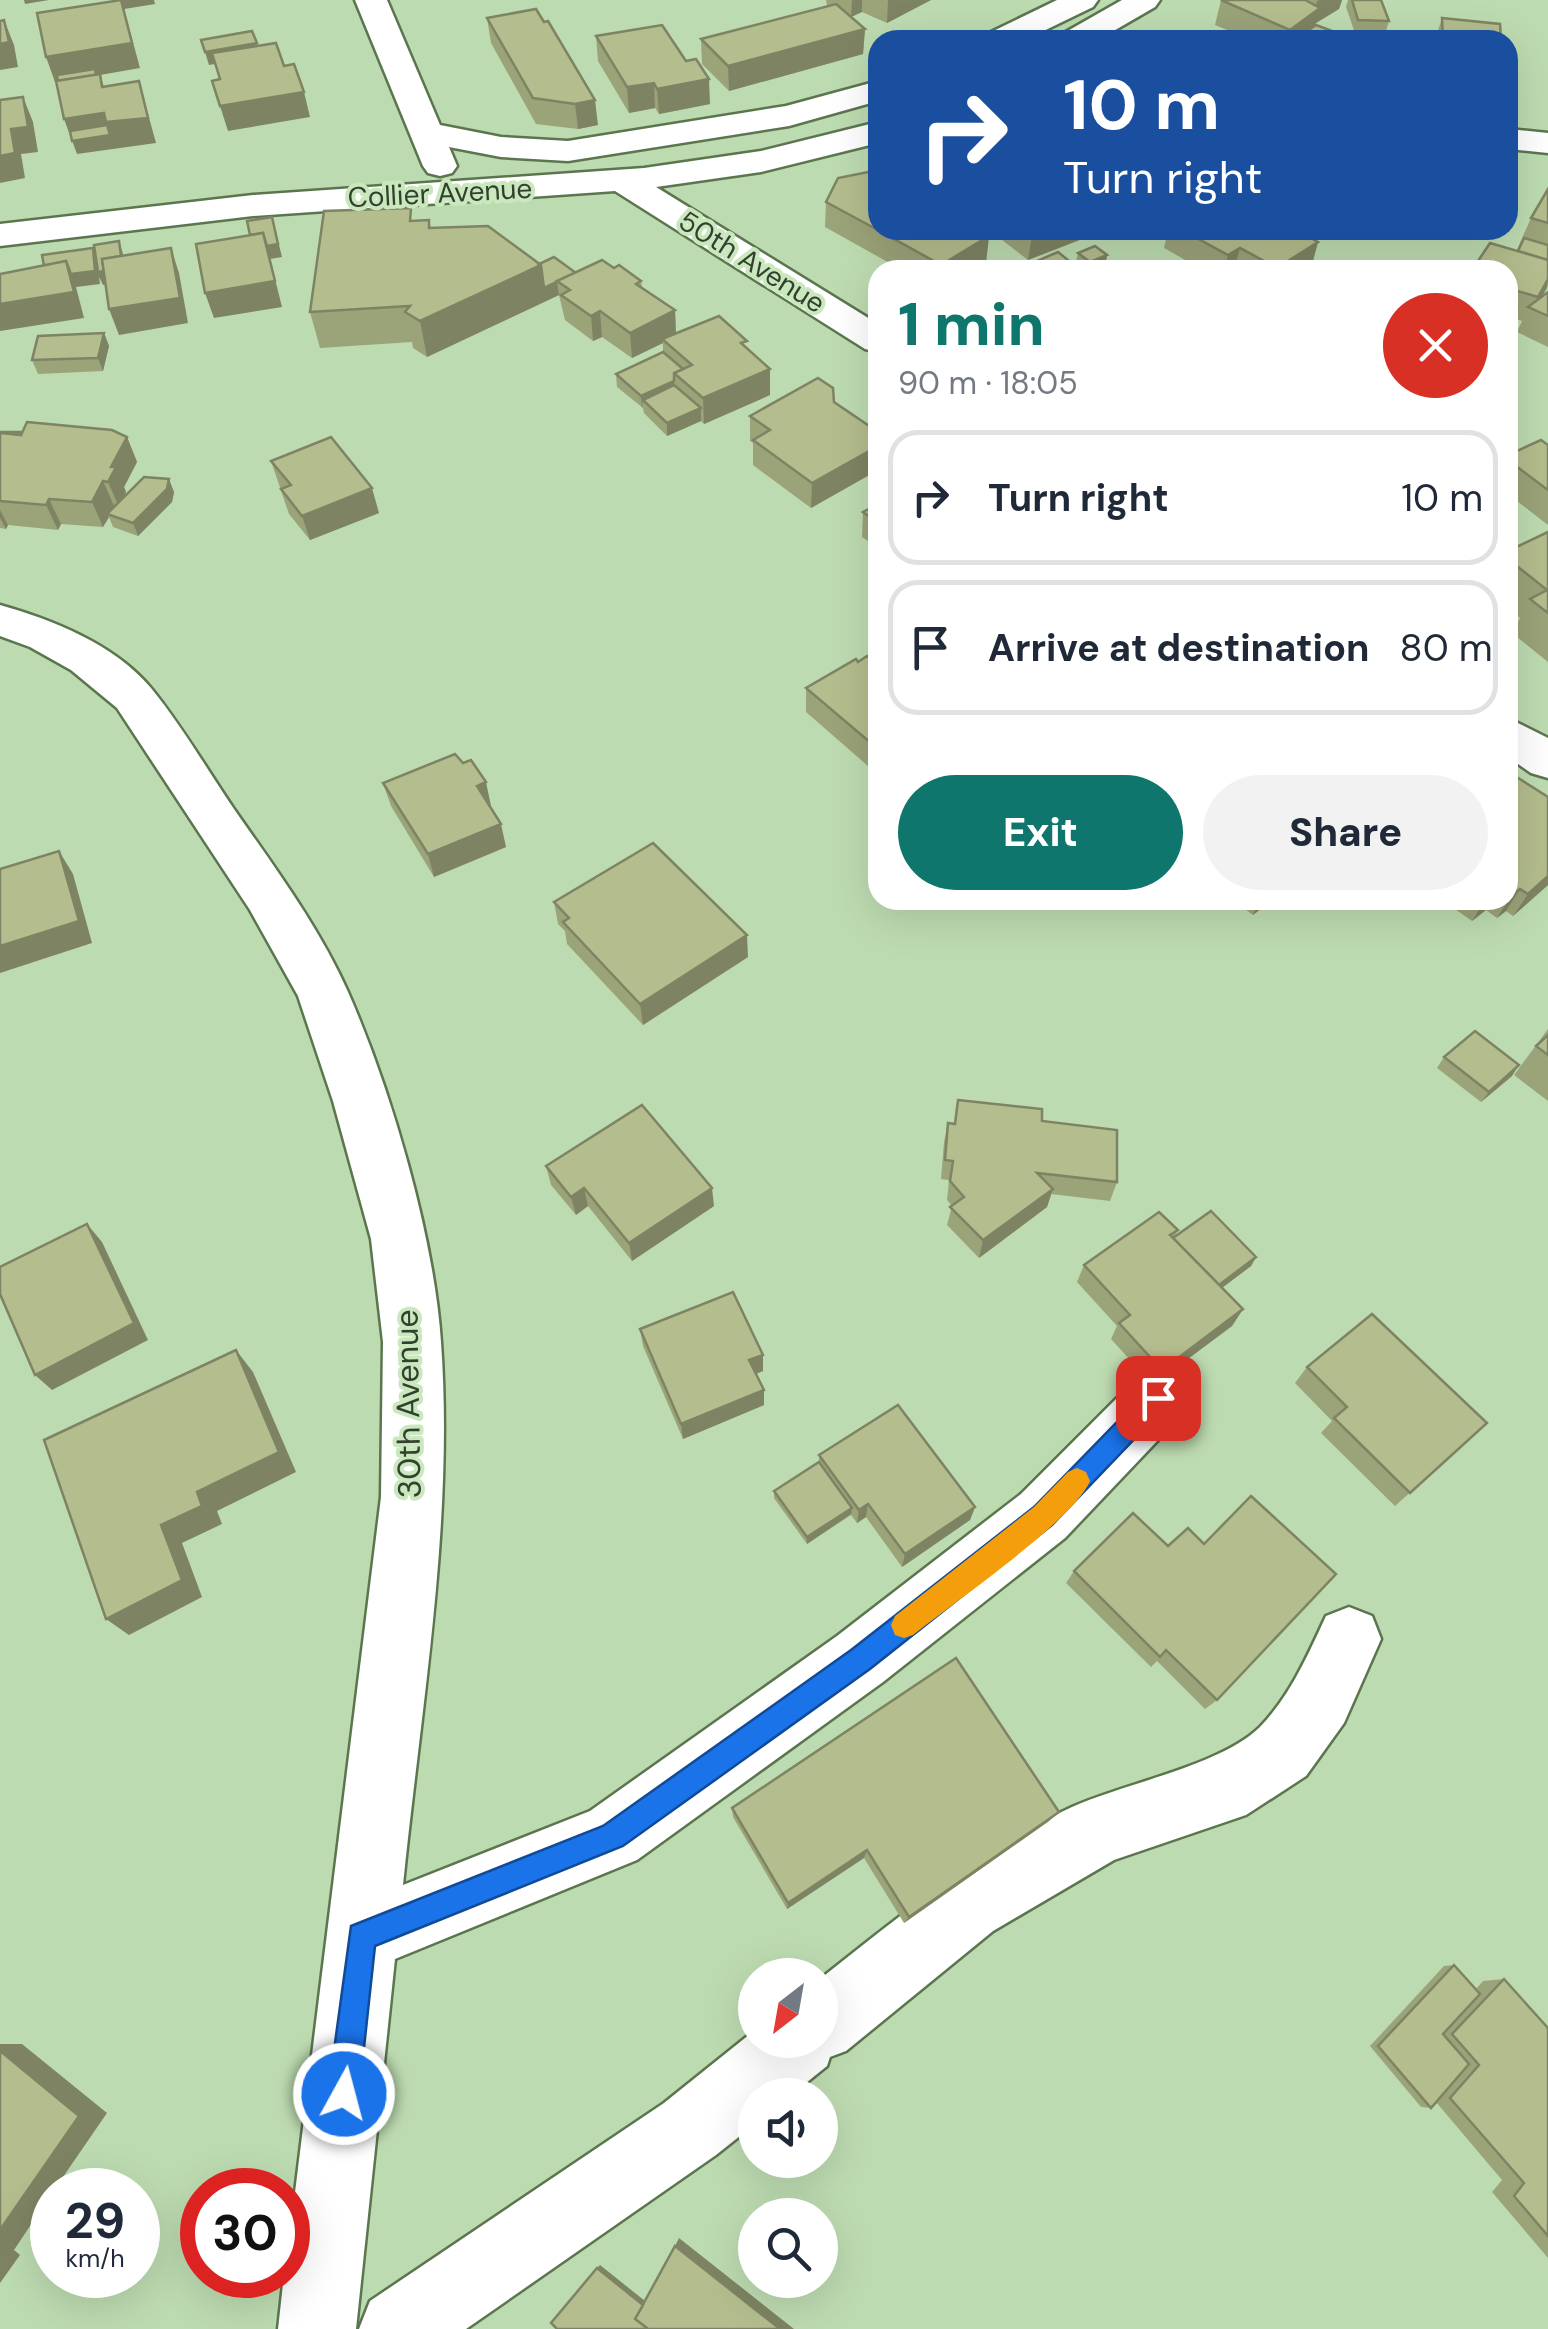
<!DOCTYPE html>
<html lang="en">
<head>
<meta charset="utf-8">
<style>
  :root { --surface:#fff; --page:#f2f2f3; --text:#1f2937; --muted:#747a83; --line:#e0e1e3; --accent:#0f766e }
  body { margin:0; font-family:"DM Sans",sans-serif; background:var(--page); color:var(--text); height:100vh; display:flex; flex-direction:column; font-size:38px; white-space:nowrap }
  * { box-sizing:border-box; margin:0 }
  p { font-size:32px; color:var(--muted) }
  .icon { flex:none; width:55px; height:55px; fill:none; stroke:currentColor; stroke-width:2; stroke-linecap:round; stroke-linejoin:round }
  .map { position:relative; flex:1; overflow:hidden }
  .side { position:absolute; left:868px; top:260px; width:650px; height:650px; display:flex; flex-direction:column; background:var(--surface); border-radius:30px; box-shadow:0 10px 40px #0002 }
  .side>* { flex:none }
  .top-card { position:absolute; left:868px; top:30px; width:650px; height:210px; border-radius:30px; box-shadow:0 10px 40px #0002; background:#1a4fa0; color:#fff; overflow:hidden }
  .needle { width:65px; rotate:211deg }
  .controls { position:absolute; left:738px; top:1958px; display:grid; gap:20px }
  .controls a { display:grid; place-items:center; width:100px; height:100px; border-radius:50%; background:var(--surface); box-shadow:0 10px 40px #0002; font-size:50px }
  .speed { position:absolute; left:30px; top:2168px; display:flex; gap:20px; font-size:50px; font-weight:700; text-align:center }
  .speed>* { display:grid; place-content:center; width:130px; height:130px; border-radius:50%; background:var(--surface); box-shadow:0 10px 40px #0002; line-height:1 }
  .speed small { font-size:25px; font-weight:400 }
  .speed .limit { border:15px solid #d22; background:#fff; color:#111 }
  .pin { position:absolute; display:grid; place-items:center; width:85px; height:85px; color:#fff; margin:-42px; border-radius:20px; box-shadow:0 5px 15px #0006 }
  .me { position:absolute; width:110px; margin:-55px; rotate:7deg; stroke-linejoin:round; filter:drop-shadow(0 0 8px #0008) }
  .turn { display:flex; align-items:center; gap:35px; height:210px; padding:0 30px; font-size:45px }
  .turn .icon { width:130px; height:130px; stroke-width:2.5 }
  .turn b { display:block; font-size:70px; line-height:85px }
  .round { display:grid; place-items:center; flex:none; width:105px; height:105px; border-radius:52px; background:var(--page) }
  .head { display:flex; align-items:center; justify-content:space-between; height:170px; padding:0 30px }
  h1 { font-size:60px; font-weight:800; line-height:75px; color:var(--accent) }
  .action { display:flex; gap:20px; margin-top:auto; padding:20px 30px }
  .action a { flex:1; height:115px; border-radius:60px; background:var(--accent); color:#fff; font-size:40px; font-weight:800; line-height:115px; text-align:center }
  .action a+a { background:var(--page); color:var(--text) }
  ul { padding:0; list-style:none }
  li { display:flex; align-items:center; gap:30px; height:135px; margin:0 20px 15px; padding:0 10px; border:5px solid var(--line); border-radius:30px }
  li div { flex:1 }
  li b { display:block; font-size:38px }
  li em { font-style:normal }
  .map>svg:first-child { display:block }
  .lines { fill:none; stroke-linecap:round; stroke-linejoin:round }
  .minor-casing { stroke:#5b764f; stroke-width:5 }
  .minor { fill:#fff; fill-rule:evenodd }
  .wall { fill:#9ba379 }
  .shaded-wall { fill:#7e8463 }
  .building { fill:#b4bd8d; stroke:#7e8463; stroke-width:2.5 }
  .route { fill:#1a73e8; stroke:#114b97; stroke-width:2.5 }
  .slow { fill:#f59e0b }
  .labels { text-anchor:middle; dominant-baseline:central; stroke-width:8; stroke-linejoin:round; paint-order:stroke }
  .far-street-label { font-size:28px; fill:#34402f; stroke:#cae8bd }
  .street-label { font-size:32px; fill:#34402f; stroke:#cae8bd }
</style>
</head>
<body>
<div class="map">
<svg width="1548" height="2329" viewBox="0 0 1548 2329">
  <rect width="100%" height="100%" fill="#bddbb1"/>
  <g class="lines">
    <!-- minor casing -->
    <g class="minor-casing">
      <g id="minor">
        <path d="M355,0H387L440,125L501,137L568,141L786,106L878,81V101L789,126L568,161L501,157L449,147L457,166L452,173L440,176L428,173L423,166Z"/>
        <path d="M1057,0H1098L1093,7L1025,40H984L989,33Z"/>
        <path d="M1122,0H1160L1155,7L1098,40H1059L1064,33Z"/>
        <path d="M878,122V143L761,172L656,187L878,324V352L865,349L615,191L253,216L0,246V224L253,195L644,168L761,151Z"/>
        <path d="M1508,129L1548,133V153L1508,149Z"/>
        <path d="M0,605C53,620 114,644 151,688C182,726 208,771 236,812C276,869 320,929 348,992C391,1090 434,1236 441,1342C454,1523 421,1706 403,1885L590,1811L837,1636L1021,1494L1137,1378L1158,1370L1179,1378L1188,1398L1179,1418L1065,1538L883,1682L637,1860L395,1959L356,2329H278L284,2275H288V2249L381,1497L383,1342L371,1239L333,1101L298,996L250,910L117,708L71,670L30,647L0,636Z"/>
        <path d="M1508,718L1548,738V778L1531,773L1508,757Z"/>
        <path d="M1349,1607L1372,1616L1381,1639L1344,1723L1306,1776L1246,1815L1114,1860L993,1931L846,2051L830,2057L827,2066L791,2095H755V2124L716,2155L466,2329H359L370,2301L664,2103L755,2030V2040H820V1979C900,1916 979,1850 1072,1807C1125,1783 1220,1766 1260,1727C1290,1696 1308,1655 1326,1616Z"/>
      </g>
    </g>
    <!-- minor -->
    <use href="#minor" class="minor"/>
  </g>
  <!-- wall -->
  <g class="wall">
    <path d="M826,0H931L887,23L862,12L851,17L865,29L863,54L729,91L702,64L701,39L827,6Z"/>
    <path d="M1221,0H1342L1339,9L1316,23L1315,25L1356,40H1251L1215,25Z"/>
    <path d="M1348,0H1381L1389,21L1385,34L1355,33L1346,7Z"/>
    <path d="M487,18L598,125L578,129L536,124L491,43Z"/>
    <path d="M1442,18L1501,40H1435Z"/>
    <path d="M596,36L710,104L659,114L655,108L629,113L598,61Z"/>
    <path d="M1548,189V285L1541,297L1548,292V347L1517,332L1522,321L1508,316V270L1531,218Z"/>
    <path d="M826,202L878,230L989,236L986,262L973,270H902L825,227Z"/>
    <path d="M429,220L431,228L539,264L576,273L614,268L641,281L642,287L675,310L676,334L747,349L770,369V395L704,424L701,421L667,436L644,413L643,408L617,387L616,374L663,352V343L632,358L602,337L593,341L565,320L559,295L427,357L413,348L412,342L320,348L310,312L413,221Z"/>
    <path d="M989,230H1084L1082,239L1028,260Z"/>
    <path d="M1168,230H1296L1318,242L1311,268L1307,270H1203L1164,248Z"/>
    <path d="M1078,253L1107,255L1105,269L1081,270L1075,266Z"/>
    <path d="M104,333L109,346L103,371L38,374L32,360Z"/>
    <path d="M750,416L878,432V470L811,508L753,465V443L750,441Z"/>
    <path d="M0,432L127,437L137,462L124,487L126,492L124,498L174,492L172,502L138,536L113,527L109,517L103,527L61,524L58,530L8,525L6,529L0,528Z"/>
    <path d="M1548,445V525L1508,494V455Z"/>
    <path d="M271,461L379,513L310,540L289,514Z"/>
    <path d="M878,504V548L862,537L863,512Z"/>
    <path d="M1548,532V662L1512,633L1520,618L1508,608V551Z"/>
    <path d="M858,662L878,665V772L876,773L806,712V688Z"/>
    <path d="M1508,777L1548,885L1513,916L1506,911L1497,918L1486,910L1472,921L1442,900H1508Z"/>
    <path d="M383,783L491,806H489L506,847L434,877L391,806Z"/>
    <path d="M1233,900H1272L1253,915Z"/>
    <path d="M554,902L748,957L643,1025L567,944L565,931L558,924Z"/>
    <path d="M1548,1029V1101L1514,1075Z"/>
    <path d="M1444,1057L1512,1076L1481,1102L1437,1068Z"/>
    <path d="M958,1100L1042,1121L1117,1182L1110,1201L1051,1194L1047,1207L979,1258L947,1225L952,1206L947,1200L949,1180L941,1179L944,1142L948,1123L954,1124Z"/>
    <path d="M546,1166L714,1206L632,1261L588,1206L576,1215L551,1185Z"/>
    <path d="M1178,1230L1174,1238L1256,1257L1251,1266L1222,1288L1243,1309L1232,1326L1153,1385L1111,1339L1117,1326L1077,1282L1084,1265Z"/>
    <path d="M640,1329L763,1371L756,1374L764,1390V1405L683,1439L643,1346Z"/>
    <path d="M1307,1367L1487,1423L1395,1506L1321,1433L1332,1421L1295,1383Z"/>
    <path d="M819,1455L975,1507L970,1520L902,1567L866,1517L857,1523L851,1515L807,1544L774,1498V1491L819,1462Z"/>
    <path d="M1204,1544L1217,1700L1205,1709L1157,1661L1151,1667L1066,1583L1074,1571L1168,1546Z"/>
    <path d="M732,1808L1049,1821L904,1923L864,1858L787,1909L733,1817Z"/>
    <path d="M1454,1965L1476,1989L1483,1981L1504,1979L1548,2028V2258L1492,2192L1502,2180L1436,2102L1431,2108L1421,2107L1370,2046L1444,1966Z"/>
  </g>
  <!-- shaded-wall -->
  <g class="shaded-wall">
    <path d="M24,0H49L25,4Z"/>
    <path d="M118,0H154L155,4L124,9L140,68L100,75L108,99L96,75L55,82L46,57Z"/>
    <path d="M852,0H862V12L851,17Z"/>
    <path d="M888,0H931L887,23Z"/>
    <path d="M1320,0H1342L1339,9L1316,23L1313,33L1304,40H1288L1290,30L1315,12L1317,1Z"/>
    <path d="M4,20L14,45L18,67L0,70V44Z"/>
    <path d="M865,29L863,54L729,91L728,66Z"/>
    <path d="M257,43L260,56L209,65L205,52Z"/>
    <path d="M709,79L710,104L659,114L657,89Z"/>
    <path d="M139,81L156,143L77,154L64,119Z"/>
    <path d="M654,83L655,108L629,113L627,87Z"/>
    <path d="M304,92L310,117L228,131L220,106Z"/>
    <path d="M23,97L33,122L38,152L21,154L25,178L0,183V156Z"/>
    <path d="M595,100L598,125L578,129L575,104Z"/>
    <path d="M272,217L282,257L270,259L282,307L214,318L205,293Z"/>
    <path d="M1044,230H1084L1082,239L1028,260L1032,235Z"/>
    <path d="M989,236L986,262L973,270H941V265Z"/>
    <path d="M119,241L123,254L127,281L103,285L99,277L100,284L76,287L84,318L0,331V304L66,261L93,248L98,261Z"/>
    <path d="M1318,242L1311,268L1307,270H1276L1277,268Z"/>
    <path d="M171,248L179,273L188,323L119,335L109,309Z"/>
    <path d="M1240,248L1234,270H1224L1228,255Z"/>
    <path d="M1107,255L1105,269L1089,270L1090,262Z"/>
    <path d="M541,265L557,281L559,295L427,357L420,321Z"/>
    <path d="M1548,279L1547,288L1534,310L1533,309Z"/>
    <path d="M675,310L676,336L662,339L663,343L632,358L630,333Z"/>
    <path d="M600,311L602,337L593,341L591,316Z"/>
    <path d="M104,333L109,346L103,371L98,358Z"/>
    <path d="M770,369V395L704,424L703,398Z"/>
    <path d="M674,381L675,394L643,400L642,409L641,396Z"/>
    <path d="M701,408V421L667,436V423Z"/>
    <path d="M127,437L137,462L124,487L126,492L119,507L108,482L111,467Z"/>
    <path d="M878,446V470L811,508L812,483Z"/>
    <path d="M169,479L174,492L172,502L138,536L133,523Z"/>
    <path d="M103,481L114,506L110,515L107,514L109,517L103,527L92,502Z"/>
    <path d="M372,488L379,513L310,540L302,516Z"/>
    <path d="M49,499L61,524L58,530L46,505Z"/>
    <path d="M0,510L8,525L6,529L0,518Z"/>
    <path d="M486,782L491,806L482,809L477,786Z"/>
    <path d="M501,824L506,847L434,877L428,854Z"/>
    <path d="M59,851L73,874L92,943L0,973V946Z"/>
    <path d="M1548,876V885L1513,916L1528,894Z"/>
    <path d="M1520,889L1506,911L1497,918L1511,896Z"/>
    <path d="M1260,900H1272L1253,915Z"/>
    <path d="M1485,900H1492L1486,910L1472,921Z"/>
    <path d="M747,935L748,957L643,1025L640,1004Z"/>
    <path d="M1519,1065L1512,1076L1481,1102L1489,1092Z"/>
    <path d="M584,1188L588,1206L576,1215L571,1197Z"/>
    <path d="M712,1188L714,1206L632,1261L629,1243Z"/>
    <path d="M1053,1189L1047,1207L979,1258L983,1240Z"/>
    <path d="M87,1224L102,1242L148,1340L52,1390L35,1375Z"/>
    <path d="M1256,1257L1251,1266L1207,1299L1212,1290Z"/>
    <path d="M1243,1309L1232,1326L1153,1385L1162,1370Z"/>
    <path d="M236,1350L253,1372L296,1472L217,1511L222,1524L182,1543L202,1597L129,1635L106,1619L161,1525L197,1492Z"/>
    <path d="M763,1355V1371L750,1376L749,1360Z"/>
    <path d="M764,1390V1405L683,1439L681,1424Z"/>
    <path d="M868,1504L866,1517L857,1523L859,1510Z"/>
    <path d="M975,1507L970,1520L902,1567L905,1554Z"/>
    <path d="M852,1508L851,1514L807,1544V1537Z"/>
    <path d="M1059,1812L1049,1821L904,1923L909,1917Z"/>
    <path d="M867,1850L864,1858L787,1909L788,1903Z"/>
    <path d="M0,2044H22L107,2113L54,2190H52V2193L14,2250L20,2255L0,2283Z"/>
    <path d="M679,2238L794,2329H780L675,2246Z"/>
    <path d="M600,2265L645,2301L643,2305L597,2268Z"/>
  </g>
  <!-- building -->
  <g class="building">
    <path d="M121,0L132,43L46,57L37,13Z"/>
    <path d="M1221,0H1305L1320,8L1290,30Z"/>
    <path d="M1352,0H1381L1389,21L1358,20Z"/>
    <path d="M836,4L865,29L728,66L701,39Z"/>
    <path d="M536,9L544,22L548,21L595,100L575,104L533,98L487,18Z"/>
    <path d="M1442,18L1500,24L1501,40H1443Z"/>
    <path d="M4,20L9,42L0,44V21Z"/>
    <path d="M662,25L686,61L696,59L709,79L657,89L654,83L627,87L596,36Z"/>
    <path d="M1316,25L1356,40H1294Z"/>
    <path d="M252,31L257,43L205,52L201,40Z"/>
    <path d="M276,43L284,66L294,64L304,92L220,106L212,81L220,79L212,53Z"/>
    <path d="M95,69L96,75L58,81L57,75Z"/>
    <path d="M100,74L102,87L139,81L148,118L106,122L104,113L64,119L56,81Z"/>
    <path d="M23,97L28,127L11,129L15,153L0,156V100Z"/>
    <path d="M107,125L110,135L72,141L70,131Z"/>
    <path d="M878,170V230L826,202L838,178Z"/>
    <path d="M1548,189V223L1531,218Z"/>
    <path d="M411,208L410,221L429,220V228L488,226L541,265L420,321L405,312L410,306L310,312L324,211Z"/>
    <path d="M272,217L278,244L267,246L263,233L250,235L247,221Z"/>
    <path d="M878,230H977L989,236L941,265Z"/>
    <path d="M1026,230H1044L1032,235Z"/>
    <path d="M1182,230H1296L1318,242L1277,268L1240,248L1228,255Z"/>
    <path d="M263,233L275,281L205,293L196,244Z"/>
    <path d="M1524,238L1548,245V260L1518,251Z"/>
    <path d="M119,241L121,256L102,259L104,271L98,272L94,245Z"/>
    <path d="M1490,243L1548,260V279L1538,297L1514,290L1510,298L1508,297V270H1472Z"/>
    <path d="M1095,246L1107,255L1090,262L1078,253Z"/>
    <path d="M93,248L95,271L71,274L66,261L44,266L42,255Z"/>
    <path d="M171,248L180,298L109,309L102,259Z"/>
    <path d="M1058,252L1079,269L1076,270H1016Z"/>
    <path d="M554,257L576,273L544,288L541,265L539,264Z"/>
    <path d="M602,260L614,268L619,265L641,281L636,284L675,310L630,333L600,311L591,316L561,295L570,290L557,281Z"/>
    <path d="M66,261L74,292L0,304V274Z"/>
    <path d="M1548,292V316L1528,307Z"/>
    <path d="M719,316L747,341L741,343L770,369L703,398L674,373L692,365L662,339Z"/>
    <path d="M104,333L98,358L32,360L38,336Z"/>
    <path d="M663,352L683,369L674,373V381L641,396L616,374Z"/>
    <path d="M818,378L833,388L834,402L878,432V446L812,483L753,440L770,430L750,416Z"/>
    <path d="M674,385L701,408L667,423L643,400Z"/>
    <path d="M27,422L112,430L127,437L111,467H116L108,482L103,481L92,502L49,499L46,505L0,501V433L21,435Z"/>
    <path d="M0,432H22L21,435Z"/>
    <path d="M331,437L372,488L302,516L281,489L291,485L271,461Z"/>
    <path d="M1541,440L1548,445V490L1508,460V455Z"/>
    <path d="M144,477L169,479L167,489L133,523L107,514Z"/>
    <path d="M878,504V522L863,512Z"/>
    <path d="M1548,532V613L1530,599L1547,590L1508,559V551Z"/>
    <path d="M867,656L878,665V749L806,688L856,659L858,662Z"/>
    <path d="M455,754L463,763L471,760L486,782L477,786L501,824L428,854L383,783Z"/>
    <path d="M1512,774L1548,797V876L1528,894L1520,889L1511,896L1508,893V777Z"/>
    <path d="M653,843L747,935L640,1004L563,922L569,918L554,902Z"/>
    <path d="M59,851L79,921L0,946V869Z"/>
    <path d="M1475,1031L1519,1065L1489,1092L1444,1057Z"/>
    <path d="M1548,1035V1055L1536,1046Z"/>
    <path d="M958,1100L1042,1109V1121L1117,1130V1182L1037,1173L1053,1189L983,1240L950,1207L964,1197L950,1181L953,1161L945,1160L948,1123L955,1124Z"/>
    <path d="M642,1105L712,1188L629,1243L584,1188L571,1197L546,1166Z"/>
    <path d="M1211,1211L1256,1257L1219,1285L1173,1238Z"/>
    <path d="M1159,1212L1178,1230L1170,1235L1243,1309L1162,1370L1119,1323L1130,1315L1084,1265Z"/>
    <path d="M87,1224L134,1323L35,1375L0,1294V1267Z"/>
    <path d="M733,1292L763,1355L749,1360L764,1390L681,1424L640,1329Z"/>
    <path d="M1372,1314L1487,1423L1410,1493L1334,1418L1347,1407L1307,1367Z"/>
    <path d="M236,1350L279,1452L197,1492L202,1506L161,1525L182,1580L106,1619L44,1440Z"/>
    <path d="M898,1405L975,1507L905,1554L868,1504L859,1510L819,1455Z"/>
    <path d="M819,1462L852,1508L807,1537L774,1491Z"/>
    <path d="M1251,1496L1336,1574L1217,1700L1166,1650L1160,1657L1074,1571L1133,1513L1168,1546L1188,1528L1204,1544Z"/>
    <path d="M956,1658L1059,1812L909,1917L867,1850L788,1903L732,1808Z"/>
    <path d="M1454,1965L1480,1994L1443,2034L1469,2064L1431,2108L1378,2046Z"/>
    <path d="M1504,1979L1548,2028V2236L1514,2196L1524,2183L1450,2098L1479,2065L1452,2034Z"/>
    <path d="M0,2051L79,2116L0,2230Z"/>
    <path d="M675,2246L780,2329H648L635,2319Z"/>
    <path d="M597,2268L643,2305L635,2319L648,2329H557L551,2323Z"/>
  </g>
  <!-- route -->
  <path class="route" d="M1158,1386L1166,1389L1170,1398L1166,1406L1052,1525L870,1669L623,1846L375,1946L359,2094L354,2104L344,2109L333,2104L328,2094L351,1926L603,1826L851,1650L1034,1507L1149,1389Z"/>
  <!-- slow -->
  <path class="slow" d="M1077,1468L1086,1472L1090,1481C1073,1521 953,1603 913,1635L904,1638L895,1635L891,1625L895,1616L1034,1507L1068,1472Z"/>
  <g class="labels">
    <!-- far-street labels -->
    <g class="far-street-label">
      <text transform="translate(440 193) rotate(-3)">Collier Avenue</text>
      <text transform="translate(752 262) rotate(32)">50th Avenue</text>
    </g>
    <!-- street labels -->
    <g class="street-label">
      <text transform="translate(408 1404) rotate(-91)">30th Avenue</text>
    </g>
  </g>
</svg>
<div class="controls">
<a><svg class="needle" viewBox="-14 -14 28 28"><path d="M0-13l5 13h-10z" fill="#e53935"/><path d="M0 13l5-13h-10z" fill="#747a83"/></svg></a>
<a><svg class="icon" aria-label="sound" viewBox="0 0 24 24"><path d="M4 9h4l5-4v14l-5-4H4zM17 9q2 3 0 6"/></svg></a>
<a><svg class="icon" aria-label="search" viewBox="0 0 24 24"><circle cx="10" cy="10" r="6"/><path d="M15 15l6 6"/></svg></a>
</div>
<div class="speed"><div>29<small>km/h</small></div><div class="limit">30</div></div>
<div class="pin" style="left:1158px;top:1398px;background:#d93025"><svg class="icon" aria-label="arrive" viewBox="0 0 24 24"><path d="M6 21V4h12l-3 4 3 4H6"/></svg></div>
<svg class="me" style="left:344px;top:2094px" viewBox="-20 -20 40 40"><circle r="17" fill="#1a73e8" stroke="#fff" stroke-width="3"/><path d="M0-11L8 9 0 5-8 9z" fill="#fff"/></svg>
<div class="top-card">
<div class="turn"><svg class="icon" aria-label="right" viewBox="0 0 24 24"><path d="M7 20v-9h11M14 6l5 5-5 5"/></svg><div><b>10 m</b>Turn right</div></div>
</div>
<section class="side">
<div class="head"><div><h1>1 min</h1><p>90 m · 18:05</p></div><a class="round" style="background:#d93025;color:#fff"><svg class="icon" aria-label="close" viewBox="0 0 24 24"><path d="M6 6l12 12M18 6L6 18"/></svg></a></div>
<ul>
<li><svg class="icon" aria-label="right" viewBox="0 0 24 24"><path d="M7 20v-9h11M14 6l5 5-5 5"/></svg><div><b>Turn right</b></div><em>10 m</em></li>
<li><svg class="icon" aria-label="arrive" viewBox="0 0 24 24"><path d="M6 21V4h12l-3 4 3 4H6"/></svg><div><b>Arrive at destination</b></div><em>80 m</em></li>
</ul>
<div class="action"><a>Exit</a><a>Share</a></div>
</section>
</div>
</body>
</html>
